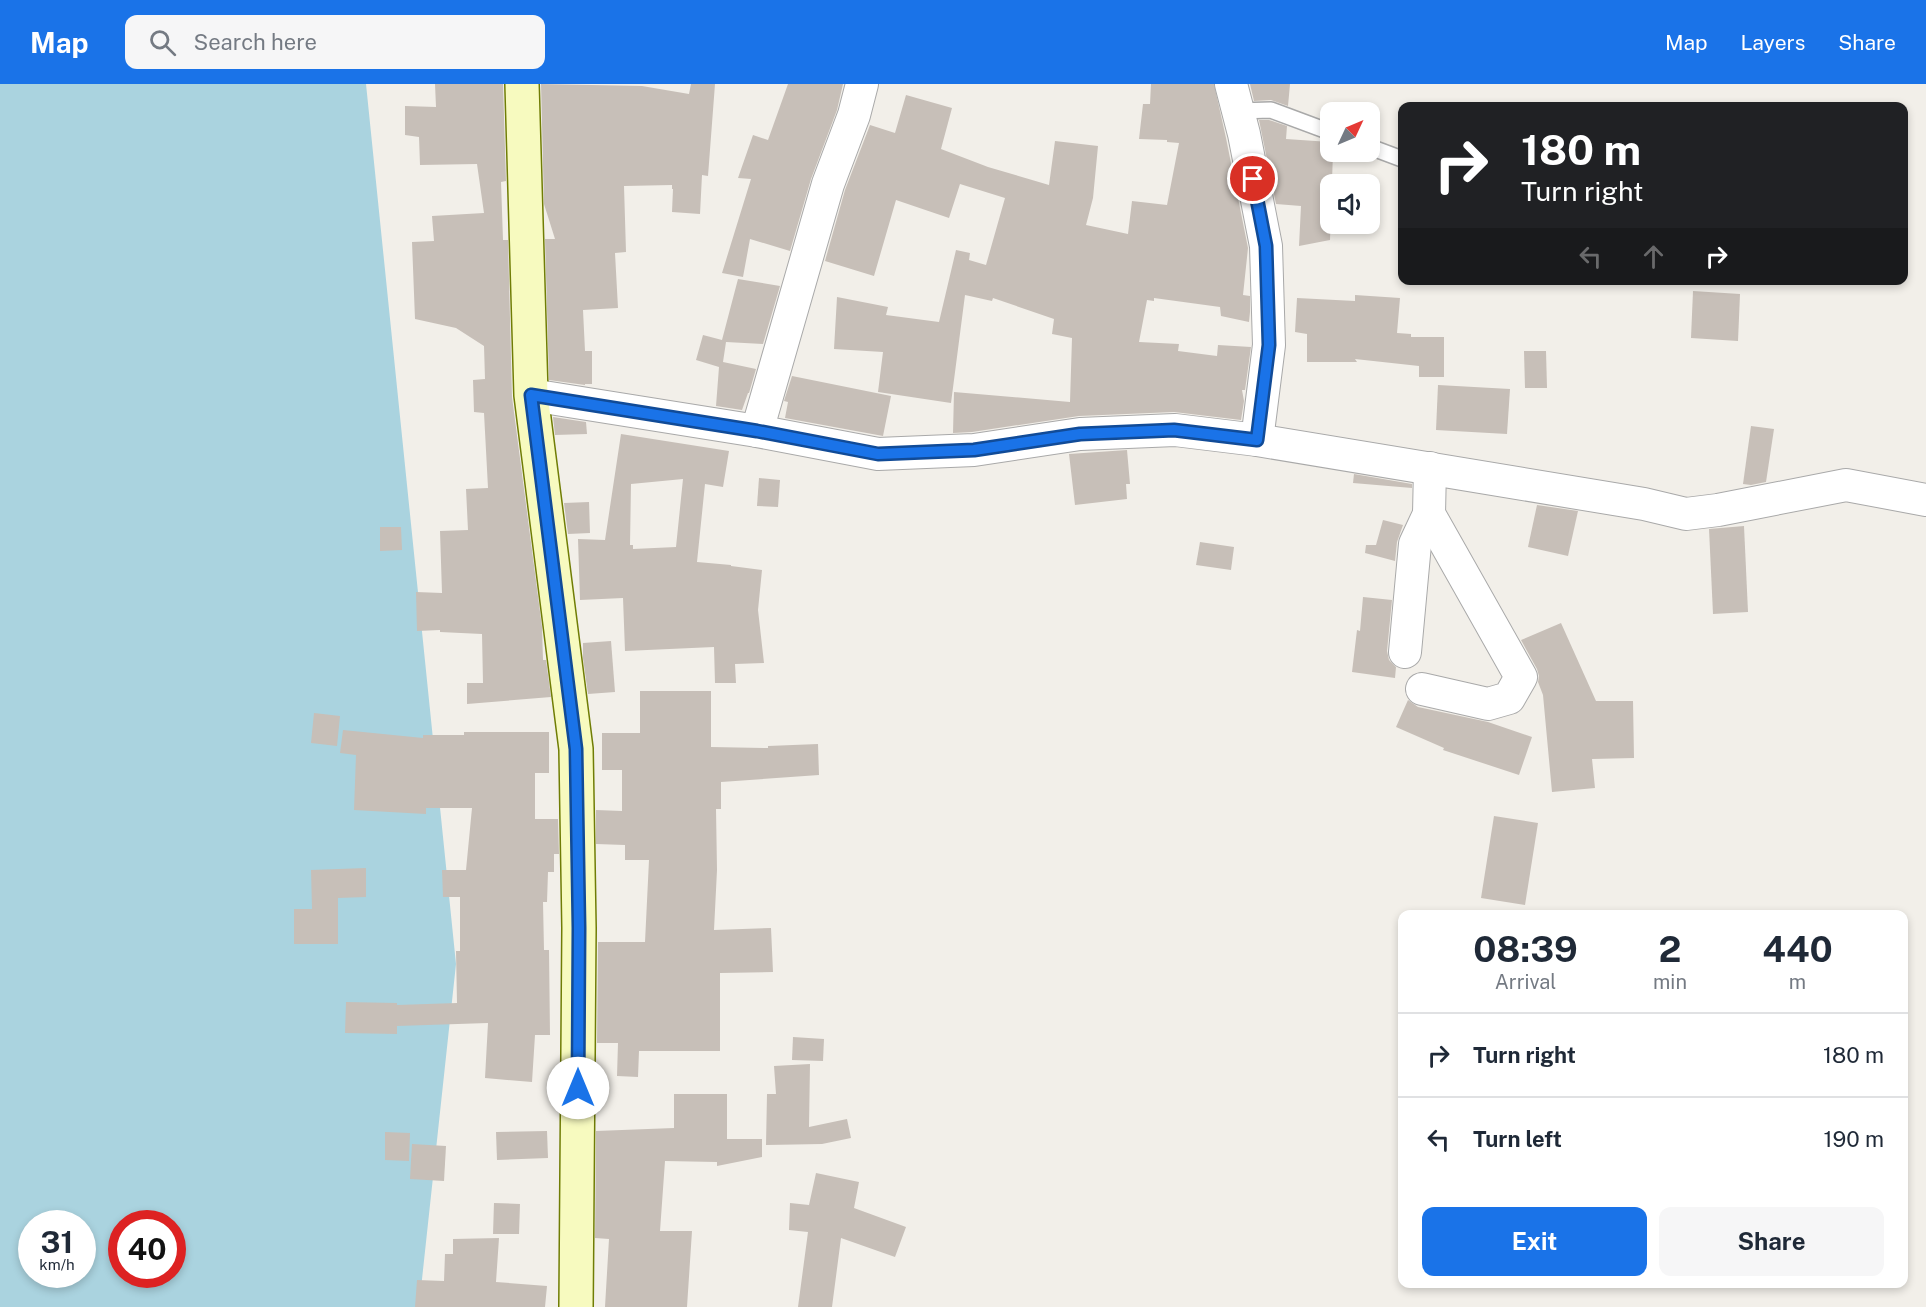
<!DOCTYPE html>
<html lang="en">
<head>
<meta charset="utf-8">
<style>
  :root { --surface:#fff; --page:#f6f6f7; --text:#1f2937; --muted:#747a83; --line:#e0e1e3; --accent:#1a73e8 }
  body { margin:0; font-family:"Public Sans",sans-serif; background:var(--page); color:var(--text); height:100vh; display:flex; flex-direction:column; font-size:22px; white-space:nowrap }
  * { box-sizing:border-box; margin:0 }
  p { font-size:20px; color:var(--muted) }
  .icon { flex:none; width:33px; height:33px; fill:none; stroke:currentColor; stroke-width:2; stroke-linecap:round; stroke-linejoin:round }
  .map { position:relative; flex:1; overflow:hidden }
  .drawer { position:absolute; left:1398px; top:826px; width:510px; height:378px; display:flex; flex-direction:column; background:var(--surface); border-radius:12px; box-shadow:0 3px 9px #0003 }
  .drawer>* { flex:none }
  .hud { position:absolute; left:1398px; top:18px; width:510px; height:183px; border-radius:12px; box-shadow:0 3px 9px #0003; background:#202124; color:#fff; overflow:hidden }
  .needle { width:39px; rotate:46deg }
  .buttons { position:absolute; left:1320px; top:18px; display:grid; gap:12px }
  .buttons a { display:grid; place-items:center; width:60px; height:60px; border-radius:12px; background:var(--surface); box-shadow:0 3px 9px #0003; font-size:30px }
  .speed { position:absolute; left:18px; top:1126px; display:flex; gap:12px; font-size:30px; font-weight:700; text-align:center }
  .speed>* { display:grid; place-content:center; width:78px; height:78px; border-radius:50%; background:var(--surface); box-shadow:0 3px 9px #0003; line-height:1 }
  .speed small { font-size:15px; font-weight:400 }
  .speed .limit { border:9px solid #d22; background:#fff; color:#111 }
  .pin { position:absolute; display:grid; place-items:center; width:51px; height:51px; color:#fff; margin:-26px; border:3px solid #fff; border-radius:50%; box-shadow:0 2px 6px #0007 }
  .me { position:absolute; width:66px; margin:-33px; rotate:0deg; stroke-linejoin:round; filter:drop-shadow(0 0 4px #0008) }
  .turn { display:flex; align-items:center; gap:21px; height:126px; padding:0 24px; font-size:27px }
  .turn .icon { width:78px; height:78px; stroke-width:2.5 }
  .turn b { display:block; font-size:42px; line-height:51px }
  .lanes { display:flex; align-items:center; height:57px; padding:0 24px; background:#0003; justify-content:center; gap:30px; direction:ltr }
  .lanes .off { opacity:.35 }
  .eta { display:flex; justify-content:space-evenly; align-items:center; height:102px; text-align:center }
  .eta b { font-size:36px; font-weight:700; line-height:42px }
  .button { display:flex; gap:12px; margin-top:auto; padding:12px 24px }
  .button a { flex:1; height:69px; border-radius:12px; background:var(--accent); color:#fff; font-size:24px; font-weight:700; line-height:69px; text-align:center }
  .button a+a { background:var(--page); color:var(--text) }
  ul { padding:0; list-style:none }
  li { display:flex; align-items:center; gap:18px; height:84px; padding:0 24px; border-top:2px solid var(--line) }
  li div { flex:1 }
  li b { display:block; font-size:22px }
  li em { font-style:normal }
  header { display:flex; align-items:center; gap:36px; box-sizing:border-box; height:84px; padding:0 30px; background:var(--accent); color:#fff }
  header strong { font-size:28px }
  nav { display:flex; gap:33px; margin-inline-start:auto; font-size:21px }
  .search { width:420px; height:54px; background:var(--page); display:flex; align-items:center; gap:15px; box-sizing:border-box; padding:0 21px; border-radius:12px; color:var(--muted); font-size:22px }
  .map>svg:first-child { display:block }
  .water { fill:#aad3df; fill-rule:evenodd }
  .building { fill:#c7bfb8; fill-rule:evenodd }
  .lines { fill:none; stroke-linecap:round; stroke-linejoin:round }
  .lane-casing { stroke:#a9a9a9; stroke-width:18 }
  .street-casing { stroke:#a9a9a9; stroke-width:34 }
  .secondary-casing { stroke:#707d05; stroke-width:36 }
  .lane { stroke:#fff; stroke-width:15 }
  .street { stroke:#fff; stroke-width:32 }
  .secondary { stroke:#f7fabf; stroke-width:33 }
  .route-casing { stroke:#114b97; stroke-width:15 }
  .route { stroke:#1a73e8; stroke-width:10 }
</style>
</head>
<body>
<header>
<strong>Map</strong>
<div class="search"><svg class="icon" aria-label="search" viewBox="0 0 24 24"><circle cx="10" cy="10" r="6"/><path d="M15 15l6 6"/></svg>Search here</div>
<nav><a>Map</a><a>Layers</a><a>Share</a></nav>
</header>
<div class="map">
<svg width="1926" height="1223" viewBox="0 0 1926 1223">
  <rect width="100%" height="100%" fill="#f2efe9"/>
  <!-- water -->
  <path class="water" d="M0,0H366L456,880L419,1223H0ZM32,1140H82V1191H32ZM122,1140H172V1191H122Z"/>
  <!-- building -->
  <g class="building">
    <path d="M435,0H503L506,97L501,98L503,156H508L512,313L542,543L543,576H546L551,613L467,620V599H483L482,550L440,548V546L417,547L416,508L442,509L440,447L468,446L466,405L488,404L484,329L474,328L473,296L485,295L484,262L456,244L415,235L412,158L434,157L432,132L484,129L477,80L420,81L419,53L405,51V22L436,23Z"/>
    <path d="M541,0L642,2L689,10L691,0H715L708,92L702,91L700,130L672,128L673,105H672V101L624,102L626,168L615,169L618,224L583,226L585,267H592V300H585V301L549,296L545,155H555L544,120Z"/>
    <path d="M788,0H843L837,26L811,95L790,167L750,155L743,193L722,189L751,95L738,94L753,51L768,56Z"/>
    <path d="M1151,0H1214L1226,54L1248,164L1243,211L1250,212V228L1249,238L1221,232L1220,223L1154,214V217L1147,216L1139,258L1179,260L1178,267L1217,272L1218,261L1251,263L1245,306H1242L1244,317L1241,336L1174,328L1079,332L972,348L953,349L954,308L1070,318L1072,254L1052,250L1054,235L993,214L992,217L965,211L951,319L878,308L883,268L834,265L837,213L888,223L886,231L939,238L956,166L970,169L969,176L986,181L1005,114L960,100L949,134L896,116L874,192L825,177L845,106L870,41L895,49L906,11L952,24L941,65L988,83L1049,101L1055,57L1098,62L1093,114L1086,141L1128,150L1132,117L1167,121L1179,59L1167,58V56L1139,55L1143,20H1150Z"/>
    <path d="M1250,0H1290L1288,22L1271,16L1254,17Z"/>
    <path d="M1259,36H1269L1287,42L1286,55L1330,58V68H1333L1330,156L1299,162L1301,122L1276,120Z"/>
    <path d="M738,195L780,202L763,260L726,258L723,278L756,285L749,309H748L742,326L716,322L719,283L696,276L703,251L722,256Z"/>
    <path d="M1693,207L1740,210L1738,257L1691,254Z"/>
    <path d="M1355,211L1400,214L1397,249L1411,250V253H1444V293H1419V282L1355,275L1357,278H1307V250L1295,248L1297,214L1355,217Z"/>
    <path d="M1524,267H1546L1547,304H1525Z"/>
    <path d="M792,292L891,312L883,352L785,334L788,318L784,317Z"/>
    <path d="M1438,301L1510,305L1507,350L1436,346Z"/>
    <path d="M553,333L586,338L587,350L555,351Z"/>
    <path d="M1751,342L1774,345L1766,398L1751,401L1743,400Z"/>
    <path d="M621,350L729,367L723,403L705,400L697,478L731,481V482L762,486L758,526L764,579L735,580L736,599H715L714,563L625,567L623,514L580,516L578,455L605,456ZM683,395L676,463L633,465V461H630L631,400Z"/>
    <path d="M1127,366L1130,400H1126L1127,415L1075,421L1069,370Z"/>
    <path d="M1354,390L1412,400V404L1353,399Z"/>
    <path d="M759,394L780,396L778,423L757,422Z"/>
    <path d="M589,418L590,449L568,450L564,419Z"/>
    <path d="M1537,421L1578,427L1568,472L1528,463Z"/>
    <path d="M1383,436L1403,441L1397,458L1395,477L1365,469L1366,461H1376Z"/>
    <path d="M1744,442L1748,528L1713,530L1709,445Z"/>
    <path d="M380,443H401L402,466L380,467Z"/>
    <path d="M1200,458L1234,463L1231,486L1196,481Z"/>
    <path d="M1363,513L1392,516L1387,567L1389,576L1396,583L1395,594L1352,588L1357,546L1360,547Z"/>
    <path d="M1561,539L1596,617H1633L1634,674L1592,675L1595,704L1552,708L1543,611L1538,598L1539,592L1537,585L1521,556Z"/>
    <path d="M611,557L615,608L588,610L583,574V559Z"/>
    <path d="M640,607H711V663L768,664V662L818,660L819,691L721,698V725H716L717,786L714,846L771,844L773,888L720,889V967H639L638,993L617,992L618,959H597L598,858H645L649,776H625V761L596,760V726L622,727V686H602V649H640Z"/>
    <path d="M1408,616L1418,623L1488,638L1532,653L1519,691L1443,666L1444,664L1396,643Z"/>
    <path d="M314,629L340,632L337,662L311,659Z"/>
    <path d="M343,646L423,654V651H464V648H549V689H535V735H558L559,770H554V788H548L547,818H543L544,866H549L550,951H535L532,998L485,994L488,939L397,942V950L345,949L346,918L397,919V921L457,919L456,867H460V813H443L442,786H466L472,724H426V730L354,726L356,671L340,669Z"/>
    <path d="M1494,732L1538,739L1525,821L1481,814Z"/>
    <path d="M366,784V813L338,814V860H294V825H312L311,786Z"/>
    <path d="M793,953L824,955L823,977L792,976Z"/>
    <path d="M810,980L809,1043L847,1035L851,1054L822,1060L766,1061L767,1010H776L774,982Z"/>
    <path d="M674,1010H727V1055H762V1073L717,1082V1078L665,1077L660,1147H692L687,1223H605L609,1155L595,1154L596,1047L674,1044Z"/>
    <path d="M547,1047L548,1074L497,1076L496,1048Z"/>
    <path d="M385,1048L410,1049L409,1077L385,1076Z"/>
    <path d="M412,1060L446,1062L444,1097L410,1095Z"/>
    <path d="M816,1089L859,1098L854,1124L906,1143L895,1173L841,1154L832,1223H798L808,1148L789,1146L790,1119L809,1121Z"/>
    <path d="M494,1119L520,1120L519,1150H493Z"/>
    <path d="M499,1154L496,1198L547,1202L545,1223H415L417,1196L444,1197L445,1170H453V1155Z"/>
  </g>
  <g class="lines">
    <!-- lane casing -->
    <g class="lane-casing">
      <g id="lane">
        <path d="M1238,27L1271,26L1330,48"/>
        <path d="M1370,63L1402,75"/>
      </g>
    </g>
    <!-- street casing -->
    <g class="street-casing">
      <g id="street">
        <path d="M1231,0L1244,50L1266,162L1269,261L1257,356"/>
        <path d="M531,311L757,347L878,370L974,366L1080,350L1175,346L1257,356L1644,420L1686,430L1718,426L1846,401L1926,416"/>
        <path d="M757,347L828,100L854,31L862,0"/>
        <path d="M1405,568L1415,460L1429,430"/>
        <path d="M1422,605L1488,620L1509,614L1521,593L1429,430L1430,384"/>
      </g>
    </g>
    <!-- secondary casing -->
    <g class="secondary-casing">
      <path id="secondary" d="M522,0L531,311L576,665L579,844L576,1223"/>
    </g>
    <!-- lane -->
    <use href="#lane" class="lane"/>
    <!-- street -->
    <use href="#street" class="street"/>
    <!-- secondary -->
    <use href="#secondary" class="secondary"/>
  </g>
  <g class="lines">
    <!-- route casing -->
    <g class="route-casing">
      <path id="route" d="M578,1004L579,844L576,665L531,311L757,347L878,370L974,366L1080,350L1151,347L1174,346L1257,356L1269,261L1266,162L1253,95"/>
    </g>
    <!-- route -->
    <use href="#route" class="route"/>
  </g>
</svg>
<div class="buttons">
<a><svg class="needle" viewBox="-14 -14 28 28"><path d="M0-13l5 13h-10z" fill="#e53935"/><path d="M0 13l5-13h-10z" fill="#747a83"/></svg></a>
<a><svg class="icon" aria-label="sound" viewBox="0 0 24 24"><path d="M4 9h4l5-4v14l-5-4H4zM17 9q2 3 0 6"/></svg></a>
</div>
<div class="speed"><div>31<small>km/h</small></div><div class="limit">40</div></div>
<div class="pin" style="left:1253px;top:95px;background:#d93025"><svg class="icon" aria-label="arrive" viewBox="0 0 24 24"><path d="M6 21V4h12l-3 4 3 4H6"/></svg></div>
<svg class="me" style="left:578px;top:1004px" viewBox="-20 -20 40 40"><circle r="19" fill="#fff"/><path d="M0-13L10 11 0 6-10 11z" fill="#1a73e8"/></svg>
<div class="hud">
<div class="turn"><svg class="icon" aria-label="right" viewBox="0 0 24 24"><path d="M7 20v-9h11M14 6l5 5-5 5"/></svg><div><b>180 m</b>Turn right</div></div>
<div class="lanes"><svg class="icon off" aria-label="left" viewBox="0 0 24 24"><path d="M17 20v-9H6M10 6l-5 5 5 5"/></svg><svg class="icon off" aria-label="ahead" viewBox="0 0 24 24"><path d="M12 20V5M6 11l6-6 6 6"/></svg><svg class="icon" aria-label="right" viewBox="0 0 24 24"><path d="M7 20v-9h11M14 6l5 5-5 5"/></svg></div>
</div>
<section class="drawer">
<div class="eta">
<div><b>08:39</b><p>Arrival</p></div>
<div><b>2</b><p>min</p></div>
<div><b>440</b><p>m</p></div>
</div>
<ul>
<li><svg class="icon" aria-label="right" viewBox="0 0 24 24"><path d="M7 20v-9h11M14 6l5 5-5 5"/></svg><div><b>Turn right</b></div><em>180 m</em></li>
<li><svg class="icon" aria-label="left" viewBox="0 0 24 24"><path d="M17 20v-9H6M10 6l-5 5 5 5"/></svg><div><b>Turn left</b></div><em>190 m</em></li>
</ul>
<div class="button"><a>Exit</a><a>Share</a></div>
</section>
</div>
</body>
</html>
